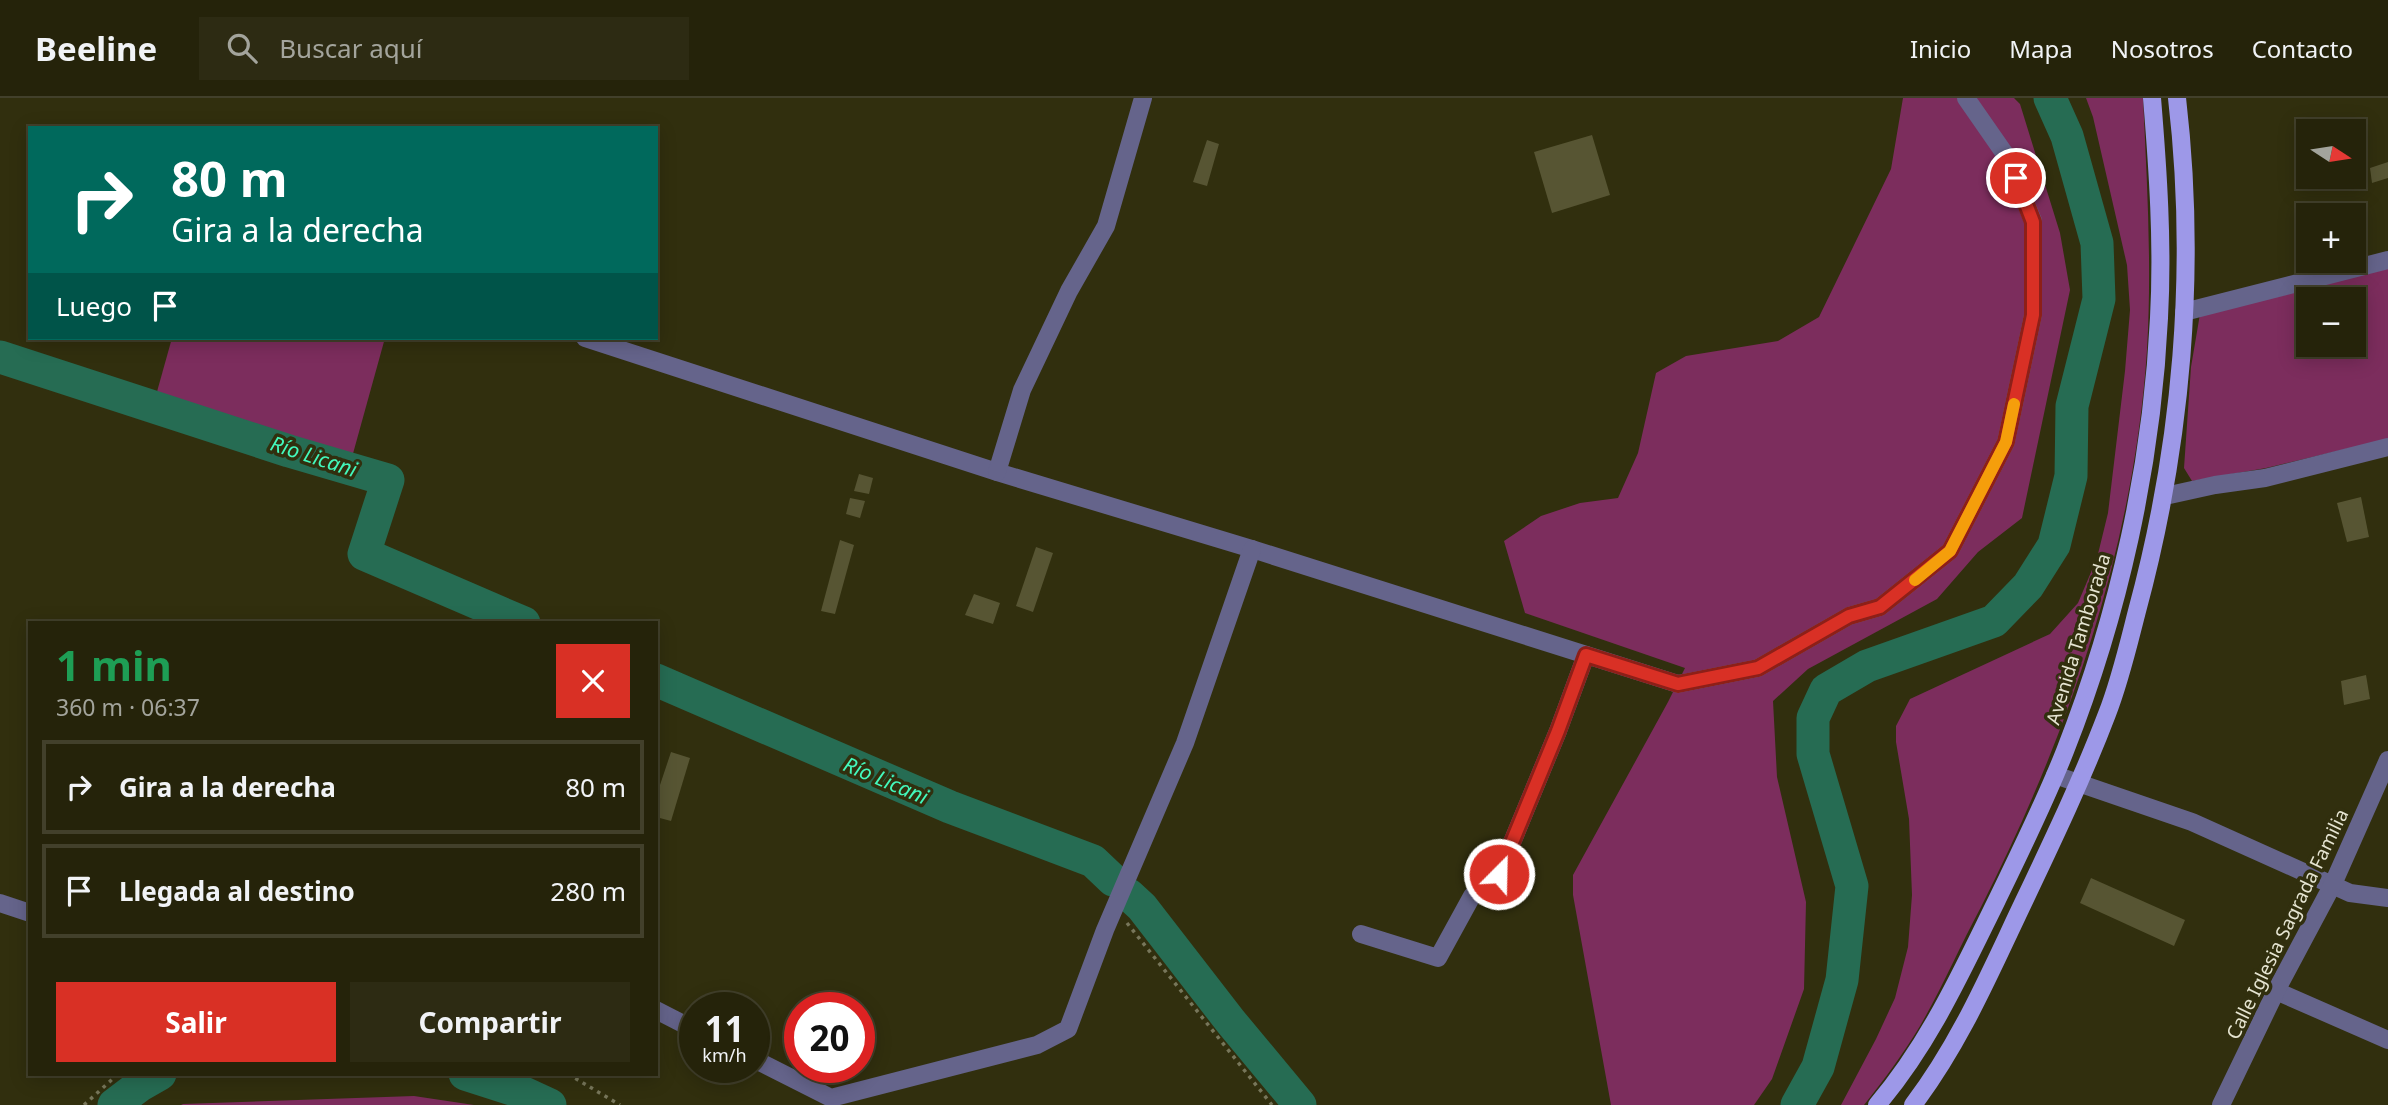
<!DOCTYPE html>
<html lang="es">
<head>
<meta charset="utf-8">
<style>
  :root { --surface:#25230a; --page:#2d2b13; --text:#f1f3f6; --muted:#a3a49c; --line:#42402b; --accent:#d93025 }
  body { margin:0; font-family:"Noto Sans",sans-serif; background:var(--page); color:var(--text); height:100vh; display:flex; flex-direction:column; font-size:26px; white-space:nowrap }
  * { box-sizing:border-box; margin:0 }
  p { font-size:23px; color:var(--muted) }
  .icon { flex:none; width:38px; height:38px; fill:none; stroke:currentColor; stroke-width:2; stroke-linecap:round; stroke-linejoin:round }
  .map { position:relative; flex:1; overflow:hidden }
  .side { position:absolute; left:28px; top:523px; width:630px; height:455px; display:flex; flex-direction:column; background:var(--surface); border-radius:0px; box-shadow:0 4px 18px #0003,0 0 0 2px var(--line) }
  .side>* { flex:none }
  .hud { position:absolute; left:28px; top:28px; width:630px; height:214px; border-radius:0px; box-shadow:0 4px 18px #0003,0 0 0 2px var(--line); background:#00695c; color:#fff; overflow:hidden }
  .needle { width:46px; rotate:102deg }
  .buttons { position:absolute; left:2296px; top:21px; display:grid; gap:14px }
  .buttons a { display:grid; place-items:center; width:70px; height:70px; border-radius:0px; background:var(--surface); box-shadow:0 4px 18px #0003,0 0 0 2px var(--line); font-size:35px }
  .speed { position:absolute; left:679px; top:894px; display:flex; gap:14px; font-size:35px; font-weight:700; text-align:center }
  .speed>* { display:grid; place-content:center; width:91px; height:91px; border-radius:50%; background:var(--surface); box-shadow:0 4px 18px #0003,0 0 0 2px var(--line); line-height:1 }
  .speed small { font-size:18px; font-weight:400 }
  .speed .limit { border:10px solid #d22; background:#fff; color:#111 }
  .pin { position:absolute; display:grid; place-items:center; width:60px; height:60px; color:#fff; margin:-30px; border:4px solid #fff; border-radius:50%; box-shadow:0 2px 7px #0007 }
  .me { position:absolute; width:77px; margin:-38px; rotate:23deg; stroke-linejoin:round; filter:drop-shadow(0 0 5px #0008) }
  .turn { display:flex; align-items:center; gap:24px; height:147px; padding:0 28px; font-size:32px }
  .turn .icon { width:91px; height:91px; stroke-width:2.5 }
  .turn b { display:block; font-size:49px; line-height:60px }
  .then { display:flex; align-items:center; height:66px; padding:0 28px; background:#0003; gap:14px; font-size:26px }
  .round { display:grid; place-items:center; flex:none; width:74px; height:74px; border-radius:0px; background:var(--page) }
  .headline { display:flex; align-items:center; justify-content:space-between; height:119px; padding:0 28px }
  h1 { font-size:42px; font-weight:700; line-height:52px; color:#1e9e55 }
  .primary-button { display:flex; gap:14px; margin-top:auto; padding:14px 28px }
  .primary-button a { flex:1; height:80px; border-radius:0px; background:var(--accent); color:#fff; font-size:28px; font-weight:700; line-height:80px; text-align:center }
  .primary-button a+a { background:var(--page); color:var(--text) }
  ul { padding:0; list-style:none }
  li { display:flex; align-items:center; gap:21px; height:94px; margin:0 14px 10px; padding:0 14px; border:4px solid var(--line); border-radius:0px }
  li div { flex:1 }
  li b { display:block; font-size:26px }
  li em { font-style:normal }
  header { display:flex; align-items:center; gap:42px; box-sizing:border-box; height:98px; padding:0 35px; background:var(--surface); border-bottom:2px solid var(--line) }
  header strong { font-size:33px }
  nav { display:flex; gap:38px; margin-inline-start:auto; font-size:24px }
  .search { width:490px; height:63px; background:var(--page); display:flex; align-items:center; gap:18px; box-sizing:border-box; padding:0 24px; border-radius:0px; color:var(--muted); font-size:26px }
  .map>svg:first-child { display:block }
  .green { fill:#7c2d5d; fill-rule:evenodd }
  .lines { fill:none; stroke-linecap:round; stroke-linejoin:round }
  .river { stroke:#266c53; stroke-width:33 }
  .building { fill:#575533 }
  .path { stroke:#77765a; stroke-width:3.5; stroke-dasharray:3.5 5; stroke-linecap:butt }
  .minor { stroke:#65648b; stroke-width:18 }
  .major { stroke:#9d98e8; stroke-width:18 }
  .route-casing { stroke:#8d1f18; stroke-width:18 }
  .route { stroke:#d93025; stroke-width:12 }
  .slow { stroke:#f59e0b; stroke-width:12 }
  .labels { text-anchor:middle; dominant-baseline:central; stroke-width:7; stroke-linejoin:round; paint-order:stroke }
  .street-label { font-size:19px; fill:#e6e5d2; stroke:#312f0e }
  .water-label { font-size:21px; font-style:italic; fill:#43f8bc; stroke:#312f0e }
</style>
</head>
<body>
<header>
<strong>Beeline</strong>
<div class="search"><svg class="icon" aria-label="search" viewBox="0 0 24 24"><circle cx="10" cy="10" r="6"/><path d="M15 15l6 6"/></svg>Buscar aquí</div>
<nav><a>Inicio</a><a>Mapa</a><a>Nosotros</a><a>Contacto</a></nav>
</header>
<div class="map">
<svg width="2388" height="1007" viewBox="0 0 2388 1007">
  <rect width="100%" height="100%" fill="#312f0e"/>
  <!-- green -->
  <g class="green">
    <path d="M1903,0H2014L2020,6L2060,135L2070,192L2022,420L1978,454L1937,501L1808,571L1773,603L1777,679L1806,804L1804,891L1772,981L1754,1007H1611L1573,797V777L1668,604L1685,570L1525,515L1504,443L1541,418L1580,405L1618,400L1638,355L1656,275L1686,258L1778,243L1819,219L1891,71Z"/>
    <path d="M2086,0H2143C2147,84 2152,168 2147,252C2134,448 2069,635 1981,809C1960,848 1942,890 1920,928C1903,956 1884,982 1864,1007H1841L1876,941L1895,900L1908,849L1912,797L1909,721L1896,644V628L1910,601L2050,536L2078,505L2097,460L2108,415L2125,273L2130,212L2127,167L2093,19Z"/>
    <path d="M2388,170V341L2266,370L2192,383L2184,370L2191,269L2200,216ZM2308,201H2354V247H2308Z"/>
    <path d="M172,240H385L349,370L153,308Z"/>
    <path d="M414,998L474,1007H181L183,1006Z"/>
  </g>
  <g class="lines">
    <!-- river -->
    <g class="river">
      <path d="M0,259L289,353L388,382L364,456L524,525"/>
      <path d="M656,582L950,709L1093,763L1113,782"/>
      <path d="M1129,797L1142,809L1231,924L1300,1007"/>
      <path d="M465,976L524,995L550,1007"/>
      <path d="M114,1007L139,988L160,976"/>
      <path d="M1797,1007L1818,969L1842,882L1852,788L1813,656V620L1826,592L1867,568L1994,523L2028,488L2054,447L2071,378L2072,308L2099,201L2097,145L2067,38L2050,0"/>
    </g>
  </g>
  <!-- building -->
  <g class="building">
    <path d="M1592,37L1610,97L1552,115L1534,54Z"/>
    <path d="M1207,42L1219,46L1207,88L1193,84Z"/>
    <path d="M2388,64V80L2372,85L2370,70Z"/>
    <path d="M859,376L873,380L869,396L854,393Z"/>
    <path d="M2361,399L2369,439L2347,444L2337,405Z"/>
    <path d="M850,400L865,403L860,420L846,416Z"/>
    <path d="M840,442L854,447L835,516L821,513Z"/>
    <path d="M1036,449L1053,455L1033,514L1016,508Z"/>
    <path d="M974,496L1000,505L993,526L965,517Z"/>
    <path d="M2366,577L2370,601L2344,607L2341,583Z"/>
    <path d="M671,654L690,660L671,723L656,719V699Z"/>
    <path d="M2091,780L2185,822L2174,848L2080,805Z"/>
  </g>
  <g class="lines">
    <!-- path -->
    <g class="path">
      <path d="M1127,825L1272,1007"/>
      <path d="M568,976L620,1007"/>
      <path d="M84,1007L118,976"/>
    </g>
    <!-- minor -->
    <g class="minor">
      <path d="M2184,214L2388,162"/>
      <path d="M585,240L997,374L1252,451L1678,586L1758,570L1849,518L1880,509L1950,453L2006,344L2033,217V123L2007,59L1966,0"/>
      <path d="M997,374L1022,292L1069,193L1106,128L1143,0"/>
      <path d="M2165,398L2215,387L2265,380L2388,349"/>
      <path d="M2055,677L2192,724L2350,795L2388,800"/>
      <path d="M0,805L30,815"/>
      <path d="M1361,836L1438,860L1472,798L1499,776L1558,633L1586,557"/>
      <path d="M2276,893L2388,942"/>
      <path d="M656,912L695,932"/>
      <path d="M754,961L831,1000L1037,947L1068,931L1105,832L1185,645L1252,451"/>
      <path d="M2221,1007L2276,893L2333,786L2388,662"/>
    </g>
    <!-- major -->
    <g class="major">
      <path d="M1877,1007C1929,946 1961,875 1996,804C2020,754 2045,704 2065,653C2119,516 2152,367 2159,220C2163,146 2158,73 2152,0"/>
      <path d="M1913,1007C1961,944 1991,872 2025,801C2054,740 2083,679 2107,616C2120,583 2128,548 2137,513C2182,347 2197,171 2177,0"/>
    </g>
  </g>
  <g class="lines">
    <!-- route casing -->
    <g class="route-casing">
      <path id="route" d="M1499,776L1558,633L1586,557L1678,586L1758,570L1849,518L1880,509L1950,453L2006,344L2033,217V124L2016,80"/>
    </g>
    <!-- route -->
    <use href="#route" class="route"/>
    <!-- slow -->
    <path class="slow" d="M1915,482L1950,453L2006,344L2014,306"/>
  </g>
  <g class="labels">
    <!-- street labels -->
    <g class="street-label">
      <text transform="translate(2078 541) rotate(-73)">Avenida Tamborada</text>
      <text transform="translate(2287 826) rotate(-64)">Calle Iglesia Sagrada Familia</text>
    </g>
    <!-- water labels -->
    <g class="water-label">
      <text transform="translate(314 358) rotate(18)">Río Licani</text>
      <text transform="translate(886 682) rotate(23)">Río Licani</text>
    </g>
  </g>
</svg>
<div class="buttons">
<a><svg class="needle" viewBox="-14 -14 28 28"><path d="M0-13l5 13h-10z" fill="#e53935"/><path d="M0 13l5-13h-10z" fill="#a3a49c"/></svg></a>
<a>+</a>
<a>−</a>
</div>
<div class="speed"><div>11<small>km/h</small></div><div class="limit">20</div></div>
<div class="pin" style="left:2016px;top:80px;background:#d93025"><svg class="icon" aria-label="arrive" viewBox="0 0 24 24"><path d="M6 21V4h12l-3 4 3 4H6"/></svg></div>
<svg class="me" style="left:1499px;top:776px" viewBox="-20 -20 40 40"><circle r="17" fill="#d93025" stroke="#fff" stroke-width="3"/><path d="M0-11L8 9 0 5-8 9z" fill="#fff"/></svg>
<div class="hud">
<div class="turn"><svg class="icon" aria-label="right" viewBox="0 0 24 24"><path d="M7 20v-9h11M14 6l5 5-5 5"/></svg><div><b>80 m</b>Gira a la derecha</div></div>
<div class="then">Luego<svg class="icon" aria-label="arrive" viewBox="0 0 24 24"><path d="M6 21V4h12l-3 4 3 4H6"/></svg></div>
</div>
<section class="side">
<div class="headline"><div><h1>1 min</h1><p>360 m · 06:37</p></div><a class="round" style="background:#d93025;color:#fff"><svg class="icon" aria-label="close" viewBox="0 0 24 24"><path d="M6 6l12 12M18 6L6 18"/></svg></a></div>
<ul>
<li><svg class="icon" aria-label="right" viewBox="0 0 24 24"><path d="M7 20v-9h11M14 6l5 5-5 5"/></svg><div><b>Gira a la derecha</b></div><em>80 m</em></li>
<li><svg class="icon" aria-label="arrive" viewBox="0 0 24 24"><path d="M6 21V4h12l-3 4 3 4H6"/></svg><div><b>Llegada al destino</b></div><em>280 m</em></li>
</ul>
<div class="primary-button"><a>Salir</a><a>Compartir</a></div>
</section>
</div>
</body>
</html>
